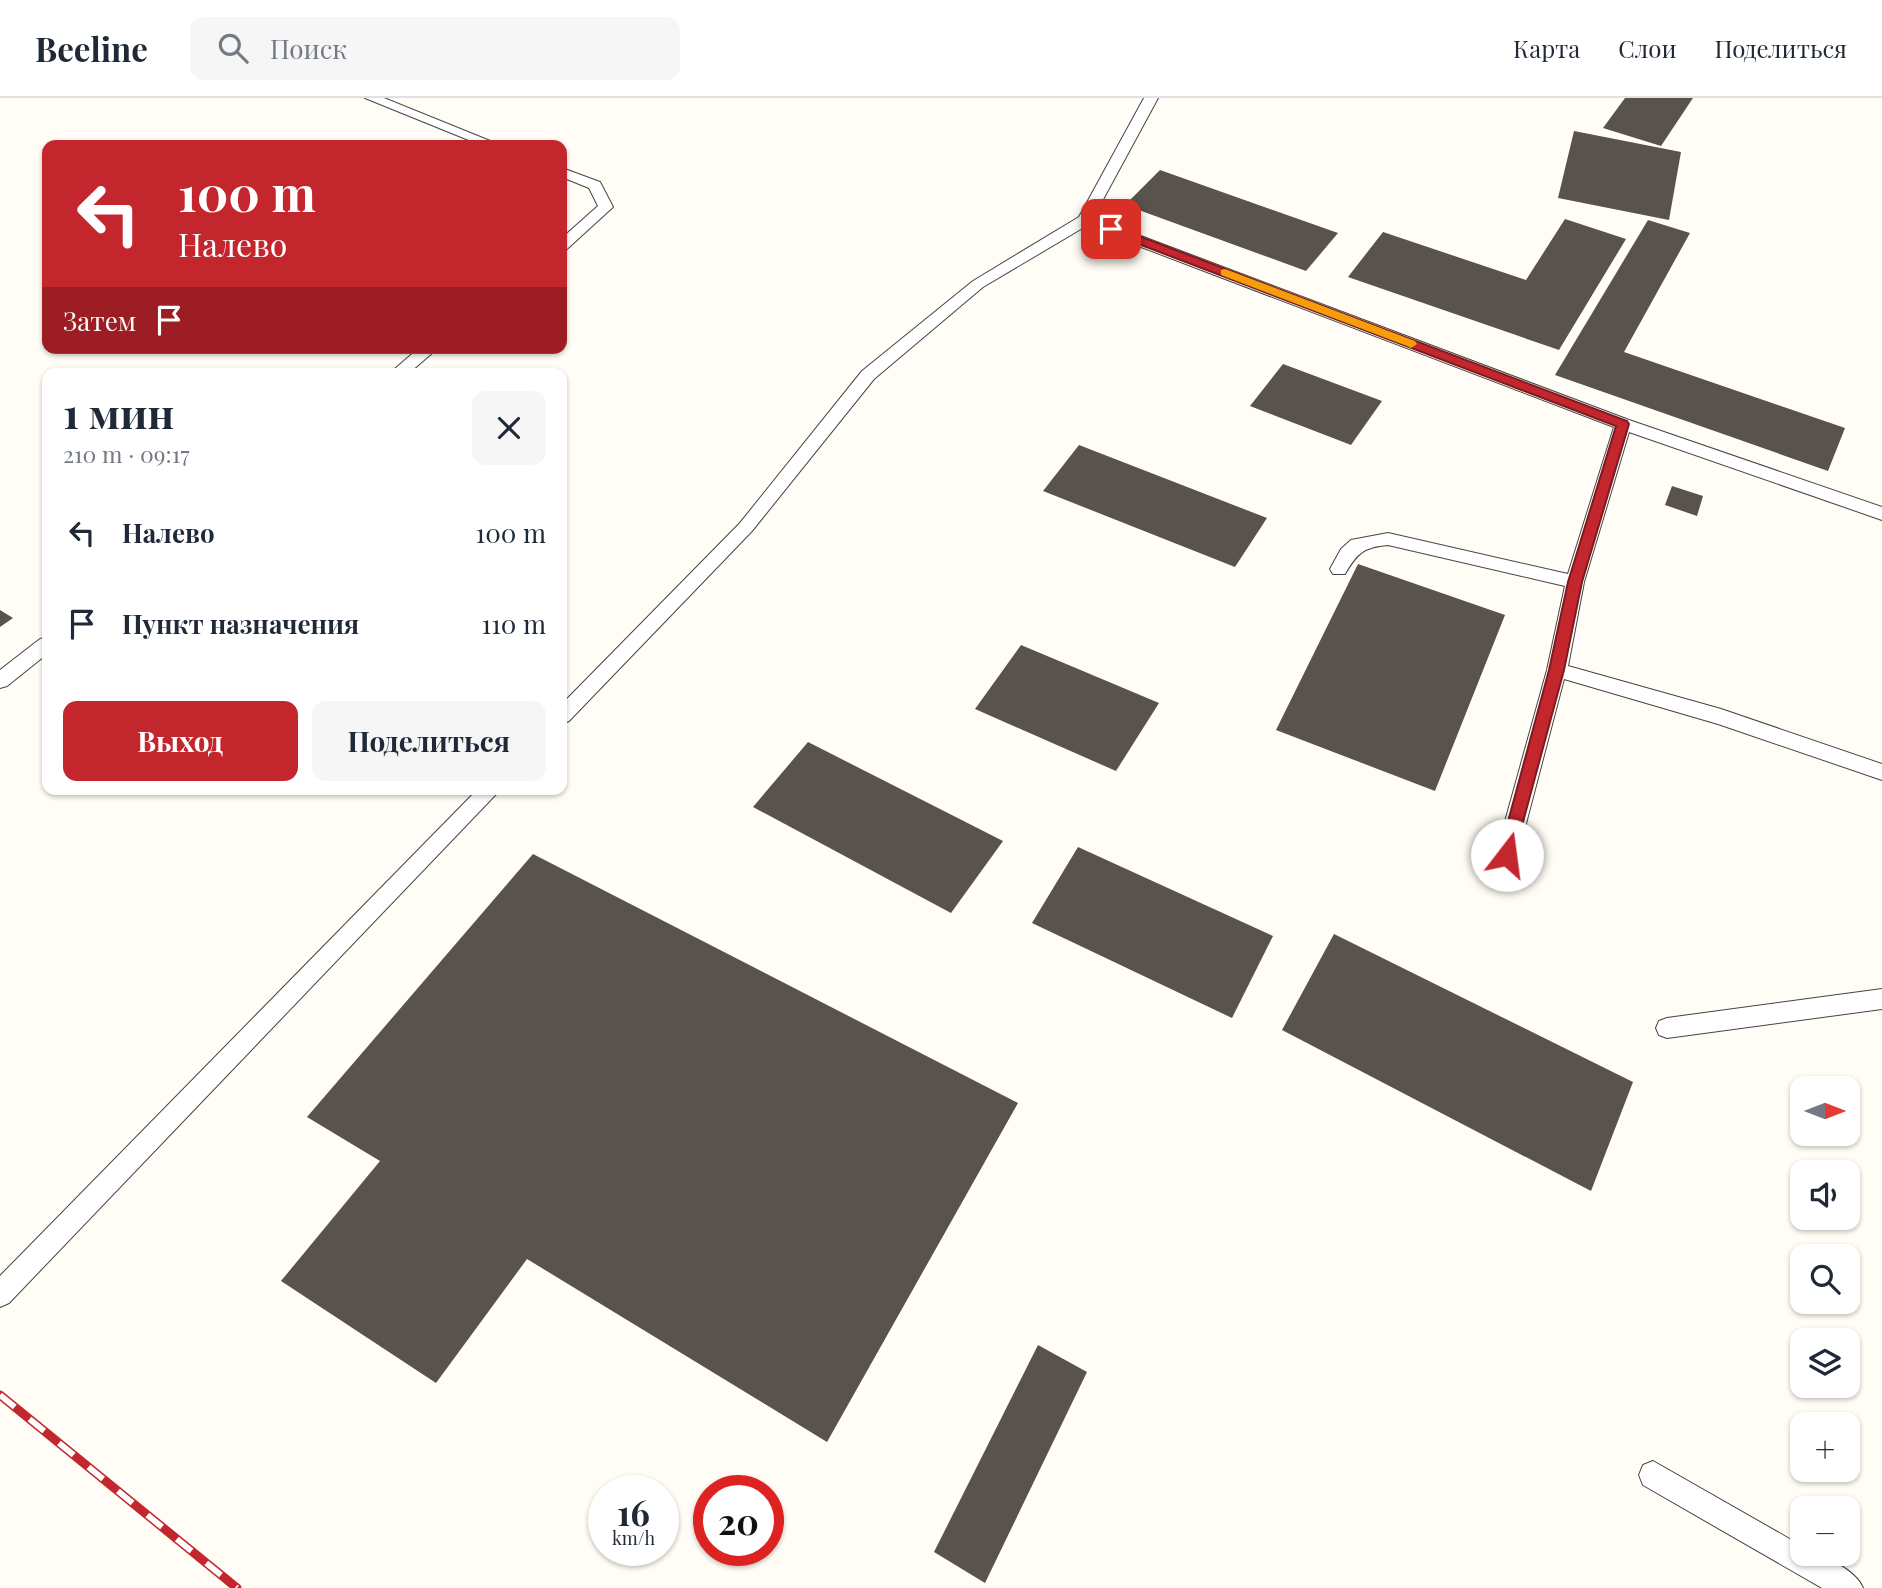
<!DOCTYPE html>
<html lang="ru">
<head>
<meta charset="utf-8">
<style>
  :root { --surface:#fff; --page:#f6f6f7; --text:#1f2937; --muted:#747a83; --line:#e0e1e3; --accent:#c4262e }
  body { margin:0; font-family:"Playfair Display",serif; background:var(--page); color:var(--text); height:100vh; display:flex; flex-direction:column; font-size:26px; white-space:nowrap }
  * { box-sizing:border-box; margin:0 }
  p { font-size:23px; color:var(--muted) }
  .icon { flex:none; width:38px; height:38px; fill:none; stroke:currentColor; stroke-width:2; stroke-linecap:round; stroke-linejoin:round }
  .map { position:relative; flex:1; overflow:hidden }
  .details { position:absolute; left:42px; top:270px; width:525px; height:427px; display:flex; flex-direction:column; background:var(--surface); border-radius:14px; box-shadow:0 2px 5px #0004 }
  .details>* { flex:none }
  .guide { position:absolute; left:42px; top:42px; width:525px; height:214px; border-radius:14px; box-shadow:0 2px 5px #0004; background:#c4262e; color:#fff; overflow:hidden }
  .needle { width:46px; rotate:90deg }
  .fabs { position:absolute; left:1790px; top:978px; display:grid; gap:14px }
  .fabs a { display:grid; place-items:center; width:70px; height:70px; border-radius:14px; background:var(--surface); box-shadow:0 2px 5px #0004; font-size:35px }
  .speed { position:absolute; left:588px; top:1377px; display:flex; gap:14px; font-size:35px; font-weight:700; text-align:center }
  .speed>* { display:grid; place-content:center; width:91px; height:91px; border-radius:50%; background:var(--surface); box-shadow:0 2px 5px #0004; line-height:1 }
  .speed small { font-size:18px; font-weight:400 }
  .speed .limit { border:10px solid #d22; background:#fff; color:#111 }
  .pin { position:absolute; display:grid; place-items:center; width:60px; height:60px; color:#fff; margin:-30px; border-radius:14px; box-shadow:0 4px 10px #0006 }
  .me { position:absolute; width:77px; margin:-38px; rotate:15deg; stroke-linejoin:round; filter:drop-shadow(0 0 5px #0008) }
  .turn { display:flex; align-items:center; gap:24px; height:147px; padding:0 21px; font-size:32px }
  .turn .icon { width:91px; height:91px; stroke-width:2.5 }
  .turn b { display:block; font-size:49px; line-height:60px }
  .then { display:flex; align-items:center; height:66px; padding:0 21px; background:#0003; gap:14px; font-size:26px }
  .round { display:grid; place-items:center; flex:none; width:74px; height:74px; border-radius:14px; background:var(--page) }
  .head { display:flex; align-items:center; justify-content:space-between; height:119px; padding:0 21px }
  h1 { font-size:42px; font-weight:700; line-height:52px }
  .button { display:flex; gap:14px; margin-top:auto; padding:14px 21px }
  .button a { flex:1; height:80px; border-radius:14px; background:var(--accent); color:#fff; font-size:28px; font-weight:700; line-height:80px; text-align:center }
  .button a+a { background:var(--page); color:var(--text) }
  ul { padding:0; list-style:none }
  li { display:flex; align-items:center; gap:21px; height:91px; padding:0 21px }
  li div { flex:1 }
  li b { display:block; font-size:26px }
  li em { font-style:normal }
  header { display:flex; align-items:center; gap:42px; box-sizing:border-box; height:98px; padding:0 35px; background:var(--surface); border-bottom:2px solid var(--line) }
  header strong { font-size:33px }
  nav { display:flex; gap:38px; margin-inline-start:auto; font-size:24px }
  .search { width:490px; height:63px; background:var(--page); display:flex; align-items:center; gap:18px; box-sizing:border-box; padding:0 24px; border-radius:14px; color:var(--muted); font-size:26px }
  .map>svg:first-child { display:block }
  .building { fill:#5a524d }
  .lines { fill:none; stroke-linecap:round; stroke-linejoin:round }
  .service-casing { stroke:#444; stroke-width:2 }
  .service { fill:#fff; fill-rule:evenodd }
  .rail-casing { stroke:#c4262e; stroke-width:9 }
  .rail { stroke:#fff; stroke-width:6; stroke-dasharray:19; stroke-linecap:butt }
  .route { fill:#c4262e; stroke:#7f191e; stroke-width:2 }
  .slow { fill:#f59e0b }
</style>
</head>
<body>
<header>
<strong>Beeline</strong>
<div class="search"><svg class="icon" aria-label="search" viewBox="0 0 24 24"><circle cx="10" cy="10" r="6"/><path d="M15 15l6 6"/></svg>Поиск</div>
<nav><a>Карта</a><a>Слои</a><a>Поделиться</a></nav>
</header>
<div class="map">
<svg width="1882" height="1490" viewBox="0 0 1882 1490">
  <rect width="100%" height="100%" fill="#fffdf5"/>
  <!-- building -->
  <g class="building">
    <path d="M1625,0H1693L1661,48L1603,30Z"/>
    <path d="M1574,33L1681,54L1669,122L1558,100Z"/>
    <path d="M1160,72L1338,135L1306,173L1125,107Z"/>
    <path d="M1565,121L1626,141L1559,252L1348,179L1383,134L1526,182Z"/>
    <path d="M1648,122L1690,135L1624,254L1845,330L1828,373L1555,277Z"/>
    <path d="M1283,266L1382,303L1351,347L1250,308Z"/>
    <path d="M1079,347L1267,420L1235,469L1043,393Z"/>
    <path d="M1672,388L1703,398L1697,418L1665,407Z"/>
    <path d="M1358,466L1505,517L1435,693L1276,632Z"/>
    <path d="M0,512L13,520L0,529Z"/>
    <path d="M1021,547L1159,605L1116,673L975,611Z"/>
    <path d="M808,644L1003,743L951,815L753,709Z"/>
    <path d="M1078,749L1273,838L1232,920L1032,825Z"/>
    <path d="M533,756L1018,1005L827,1344L527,1161L436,1285L281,1183L380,1063L307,1019Z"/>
    <path d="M1334,836L1633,984L1591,1093L1282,932Z"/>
    <path d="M1038,1247L1087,1274L985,1485L934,1454Z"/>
  </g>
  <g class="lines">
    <!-- service casing -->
    <g class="service-casing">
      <g id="service">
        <path d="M365,0H384L500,47H481Z"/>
        <path d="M1144,0H1158L1093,120L1629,322L1882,409V422L1629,334L1584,484L1568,568L1721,611L1882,666V682L1718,626L1564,581L1518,756L1514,762L1507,765L1500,762L1496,756L1547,572L1565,488L1388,447C1364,449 1357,455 1345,476H1333L1330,471L1341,451L1351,442L1388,435L1568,476L1614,329L1086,128L983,189L874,281L752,433L569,623L562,626V606L740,425L862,273L973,183L1079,119Z"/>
        <path d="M562,70L600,84L613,109L567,151L562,153V140L598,108L589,90L562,79Z"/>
        <path d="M419,250H438L409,275H390Z"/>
        <path d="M47,539V556L7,588L0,590V572L40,541Z"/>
        <path d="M478,691H501L9,1205L0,1209V1178Z"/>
        <path d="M1882,891V911L1667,940L1659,937L1656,930L1659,923L1667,920Z"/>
        <path d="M1653,1363L1802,1448V1456C1823,1456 1855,1471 1863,1490H1822L1643,1387L1639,1377L1643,1367Z"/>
      </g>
    </g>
    <!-- service -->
    <use href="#service" class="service"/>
    <!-- rail casing -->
    <g class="rail-casing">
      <path id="rail" d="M0,1297L237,1490"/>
    </g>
    <!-- rail -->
    <use href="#rail" class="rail"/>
  </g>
  <!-- route -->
  <path class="route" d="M1107,129H1115L1627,323L1629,326L1582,484L1564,572L1513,761H1501L1499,757L1549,572L1568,484L1616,328L1107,134Z"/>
  <!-- slow -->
  <path class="slow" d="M1225,171L1415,243L1417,246L1411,250L1407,248L1221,177V172Z"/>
</svg>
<div class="fabs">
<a><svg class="needle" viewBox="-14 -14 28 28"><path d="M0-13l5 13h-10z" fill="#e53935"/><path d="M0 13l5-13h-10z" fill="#747a83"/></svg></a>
<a><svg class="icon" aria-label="sound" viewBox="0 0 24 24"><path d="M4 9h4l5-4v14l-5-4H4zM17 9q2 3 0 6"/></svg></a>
<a><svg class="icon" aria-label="search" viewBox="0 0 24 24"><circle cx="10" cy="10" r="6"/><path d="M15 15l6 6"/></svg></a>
<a><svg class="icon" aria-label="layers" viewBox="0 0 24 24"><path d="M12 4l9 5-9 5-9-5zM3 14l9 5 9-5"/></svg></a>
<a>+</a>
<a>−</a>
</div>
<div class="speed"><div>16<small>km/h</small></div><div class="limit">20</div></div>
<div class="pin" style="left:1111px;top:131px;background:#d93025"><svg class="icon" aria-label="arrive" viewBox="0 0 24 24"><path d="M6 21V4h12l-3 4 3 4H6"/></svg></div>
<svg class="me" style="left:1507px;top:757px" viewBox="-20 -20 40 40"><circle r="19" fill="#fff"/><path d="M0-13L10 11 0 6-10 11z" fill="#c4262e"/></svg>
<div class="guide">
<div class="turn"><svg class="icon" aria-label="left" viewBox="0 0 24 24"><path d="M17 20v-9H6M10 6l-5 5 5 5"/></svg><div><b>100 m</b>Налево</div></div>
<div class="then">Затем<svg class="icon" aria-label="arrive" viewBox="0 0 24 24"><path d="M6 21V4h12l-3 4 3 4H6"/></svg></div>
</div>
<section class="details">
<div class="head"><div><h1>1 мин</h1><p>210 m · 09:17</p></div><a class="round"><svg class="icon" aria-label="close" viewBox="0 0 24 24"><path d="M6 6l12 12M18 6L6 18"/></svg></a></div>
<ul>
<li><svg class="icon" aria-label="left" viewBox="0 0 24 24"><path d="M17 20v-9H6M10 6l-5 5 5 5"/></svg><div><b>Налево</b></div><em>100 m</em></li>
<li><svg class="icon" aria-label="arrive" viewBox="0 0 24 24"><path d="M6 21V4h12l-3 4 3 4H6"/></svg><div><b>Пункт назначения</b></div><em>110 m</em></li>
</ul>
<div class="button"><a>Выход</a><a>Поделиться</a></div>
</section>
</div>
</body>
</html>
